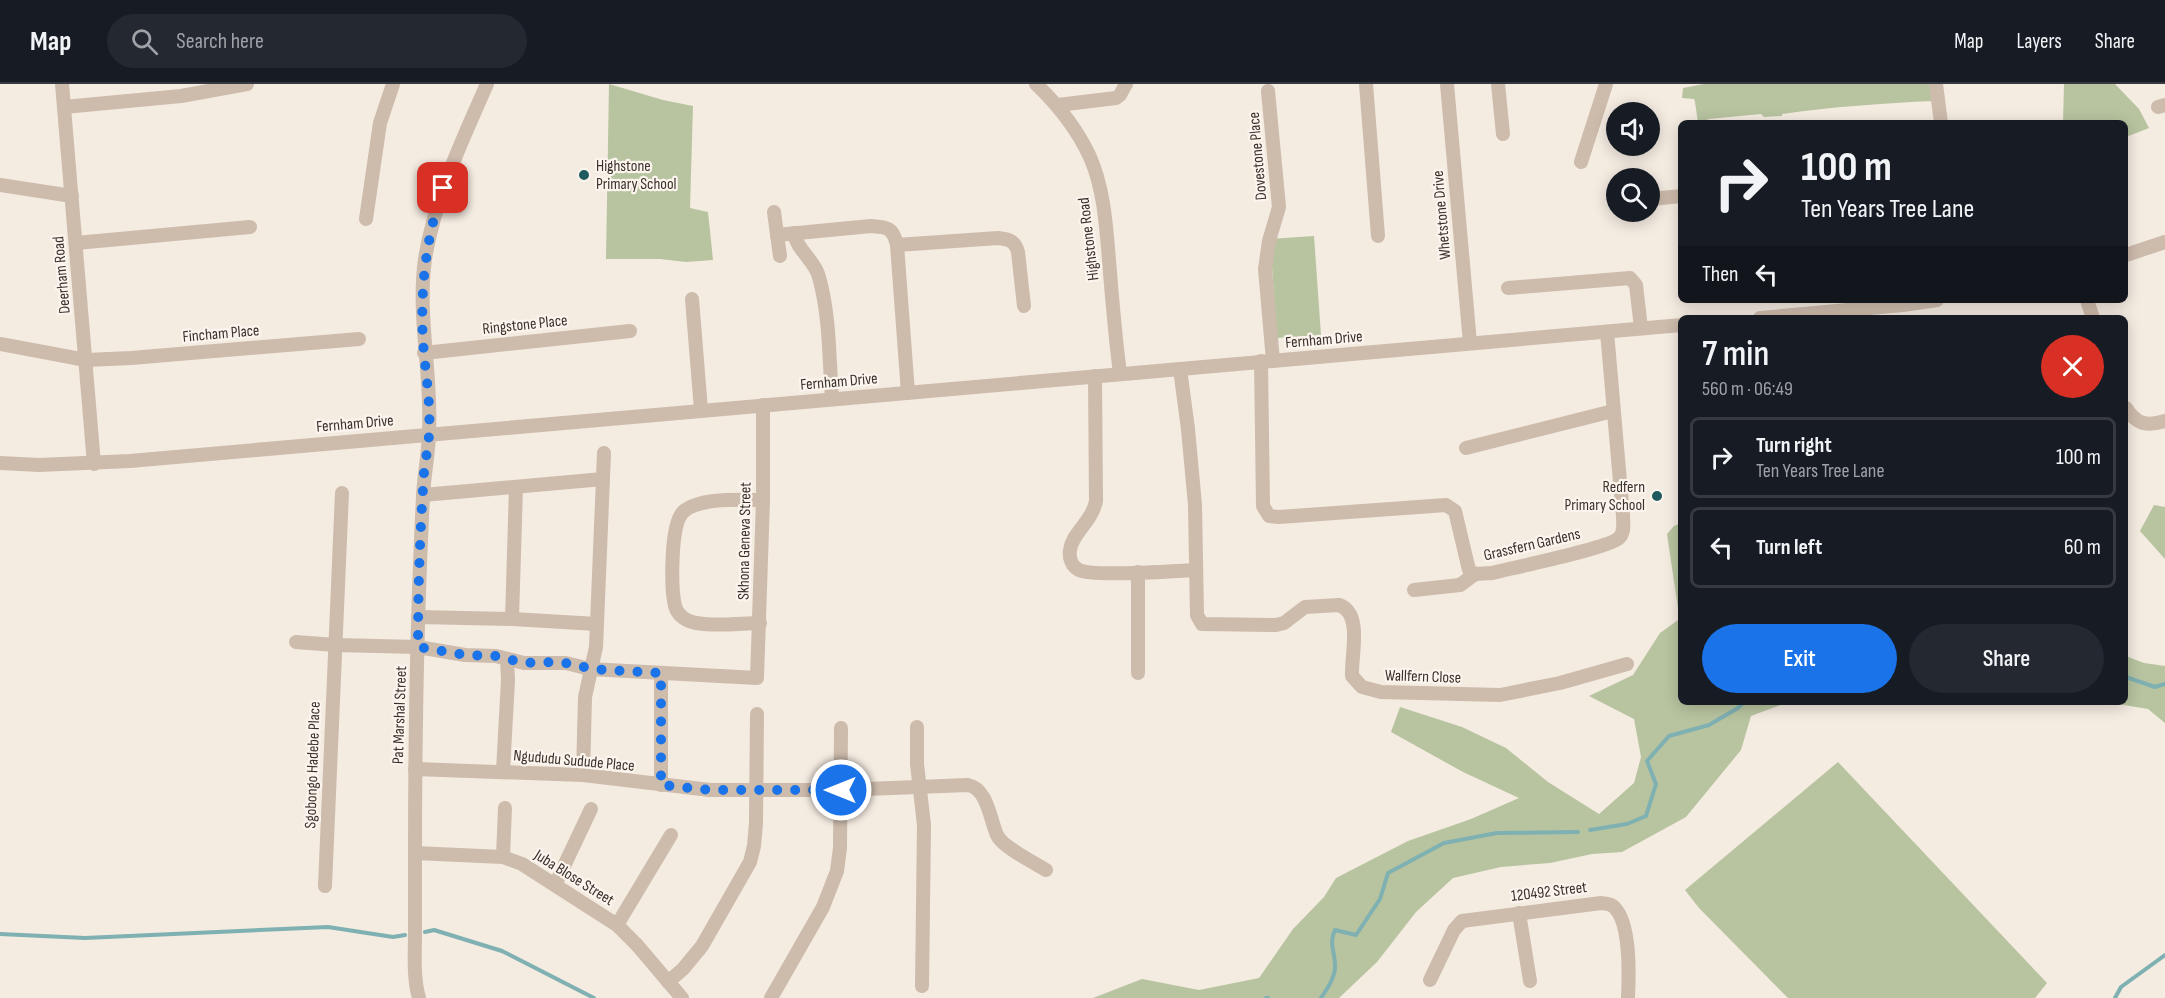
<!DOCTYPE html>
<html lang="en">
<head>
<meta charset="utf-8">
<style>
  :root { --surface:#171b24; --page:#242831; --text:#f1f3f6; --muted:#9ea1a6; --line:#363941; --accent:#1a73e8 }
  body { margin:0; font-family:"Sofia Sans Condensed",sans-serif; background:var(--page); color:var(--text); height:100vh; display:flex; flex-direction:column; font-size:22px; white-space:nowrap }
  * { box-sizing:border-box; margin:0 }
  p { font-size:20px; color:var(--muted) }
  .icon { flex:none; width:33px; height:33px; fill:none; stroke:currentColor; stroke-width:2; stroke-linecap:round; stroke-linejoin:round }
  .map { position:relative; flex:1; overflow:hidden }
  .drawer { position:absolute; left:1678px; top:231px; width:450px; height:390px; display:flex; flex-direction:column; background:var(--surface); border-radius:9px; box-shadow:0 3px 15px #0003 }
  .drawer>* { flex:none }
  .guide { position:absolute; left:1678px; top:36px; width:450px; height:183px; border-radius:9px; box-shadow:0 3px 15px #0003; background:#171b24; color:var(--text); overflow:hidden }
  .fabs { position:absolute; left:1606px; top:18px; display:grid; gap:12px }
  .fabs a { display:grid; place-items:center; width:54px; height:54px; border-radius:50%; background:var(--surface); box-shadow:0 3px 15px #0003; font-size:30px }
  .pin { position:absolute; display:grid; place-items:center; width:51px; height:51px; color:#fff; margin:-26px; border-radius:12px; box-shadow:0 3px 9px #0006 }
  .me { position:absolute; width:66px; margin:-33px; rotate:270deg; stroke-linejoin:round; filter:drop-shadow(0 0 4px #0008) }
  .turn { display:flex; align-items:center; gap:21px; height:126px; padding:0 24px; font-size:27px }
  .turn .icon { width:78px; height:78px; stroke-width:2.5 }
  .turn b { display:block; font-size:42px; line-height:51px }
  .then { display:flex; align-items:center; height:57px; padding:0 24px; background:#0003; gap:12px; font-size:22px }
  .round { display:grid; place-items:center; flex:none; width:63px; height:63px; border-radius:32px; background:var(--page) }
  .overview { display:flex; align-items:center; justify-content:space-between; height:102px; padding:0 24px }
  h1 { font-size:36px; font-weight:600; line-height:45px }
  .button { display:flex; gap:12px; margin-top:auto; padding:12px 24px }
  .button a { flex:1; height:69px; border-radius:36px; background:var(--accent); color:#fff; font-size:24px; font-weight:600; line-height:69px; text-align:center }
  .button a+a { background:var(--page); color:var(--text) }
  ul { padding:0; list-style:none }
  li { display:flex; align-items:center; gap:18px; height:81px; margin:0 12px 9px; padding:0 12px; border:3px solid var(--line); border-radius:9px }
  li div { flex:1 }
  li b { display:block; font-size:22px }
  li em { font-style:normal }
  header { display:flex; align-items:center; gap:36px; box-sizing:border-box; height:84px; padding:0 30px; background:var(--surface); border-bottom:2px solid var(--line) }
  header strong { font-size:28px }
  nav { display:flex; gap:33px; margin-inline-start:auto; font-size:21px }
  .search { width:420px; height:54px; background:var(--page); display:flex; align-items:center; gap:15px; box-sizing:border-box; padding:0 21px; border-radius:33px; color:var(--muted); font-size:22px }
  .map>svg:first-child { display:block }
  .green { fill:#b8c4a0 }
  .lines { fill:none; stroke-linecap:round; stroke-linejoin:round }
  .stream { stroke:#7fb0b2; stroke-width:4 }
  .minor { stroke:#cdbbac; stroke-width:14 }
  .route { stroke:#1a73e8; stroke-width:10; stroke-dasharray:0 18 }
  .poi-dot { fill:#1f5a5e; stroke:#fbf5ee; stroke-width:2 }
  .labels { text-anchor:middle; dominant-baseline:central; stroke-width:4.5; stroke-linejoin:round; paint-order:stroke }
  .street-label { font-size:16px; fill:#3b302b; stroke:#fbf5ee }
  .poi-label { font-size:16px; fill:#3b302b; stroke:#fbf5ee; text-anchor:start }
</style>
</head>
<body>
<header>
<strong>Map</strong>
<div class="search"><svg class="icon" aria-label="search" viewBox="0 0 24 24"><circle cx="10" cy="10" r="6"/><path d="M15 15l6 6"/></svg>Search here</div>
<nav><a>Map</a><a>Layers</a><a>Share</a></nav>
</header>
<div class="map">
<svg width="2165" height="914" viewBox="0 0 2165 914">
  <rect width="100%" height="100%" fill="#f4ebe1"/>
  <!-- green -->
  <g class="green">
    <path d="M609,0L663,16L693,22L690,124L708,128L713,176L686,178L660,175H606Z"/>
    <path d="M1704,0H1931L1934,17C1883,19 1832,23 1782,30V32L1764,33L1761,30L1709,35L1698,39L1695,18L1694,15L1682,14L1683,4Z"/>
    <path d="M2064,0H2115L2139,25L2149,44L2126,53V39H2063Z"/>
    <path d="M1314,152L1321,251L1277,254L1270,155Z"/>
    <path d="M2154,421L2165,423V475L2140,447Z"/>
    <path d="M1681,439L1682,530L1679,531L1667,450L1674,442Z"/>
    <path d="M1681,534L1682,618H1789L1751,632L1741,666L1686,733L1622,768L1592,770L1550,779L1501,783L1453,794L1416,828L1377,878L1339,914H1093L1142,895L1199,906L1259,894L1293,845L1324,813L1336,794L1408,757L1471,735L1519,714L1463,688L1391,648L1400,623L1462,643L1506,664L1548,698L1599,730L1634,699L1641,673L1634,635L1589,612L1633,591L1660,549Z"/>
    <path d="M2126,572L2144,579L2165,582V639L2148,625L2106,618H2126Z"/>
    <path d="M1838,678L2047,899L2035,914H1788L1699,824L1685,806Z"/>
  </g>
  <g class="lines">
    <!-- stream -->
    <g class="stream">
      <path d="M2126,593L2155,603L2165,600"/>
      <path d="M1590,746L1627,740L1646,732L1656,700L1647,677L1669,652L1709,641L1738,624L1744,618"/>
      <path d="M425,848L434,846L502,867L594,914"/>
      <path d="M0,850L85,854L328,843L393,853L405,851"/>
      <path d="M1266,914H1268"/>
      <path d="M1321,914C1327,905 1334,895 1335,884C1336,870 1328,859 1335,846L1356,851L1380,815L1388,789L1444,759L1497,749L1578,748"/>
      <path d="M2115,914L2121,903L2165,871"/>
    </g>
    <!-- minor -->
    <g class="minor">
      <path d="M62,0L94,380"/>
      <path d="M1036,0C1058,21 1077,45 1090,73C1104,105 1106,141 1109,176C1112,214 1115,252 1120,289"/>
      <path d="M1366,0L1378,152"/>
      <path d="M1447,0L1470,259"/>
      <path d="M1498,0L1503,50"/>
      <path d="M1936,0L1941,39"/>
      <path d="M1268,7L1279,123L1269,157L1265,185L1273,277"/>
      <path d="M1058,21L1116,14L1120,11L1126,0"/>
      <path d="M64,23L181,12L247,0"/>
      <path d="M2158,23L2165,21"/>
      <path d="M1581,78L1606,0"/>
      <path d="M0,101L72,112"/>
      <path d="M1650,115L1682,112"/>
      <path d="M774,128L780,172"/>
      <path d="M366,135L380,39L393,0"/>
      <path d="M794,149C797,167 815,176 819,193C830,232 829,275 832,315"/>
      <path d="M777,151L871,142C888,143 893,144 897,161L908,309"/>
      <path d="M76,159L250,143"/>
      <path d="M897,161L998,154C1009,155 1015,157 1018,168L1024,222"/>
      <path d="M2126,171L2165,158"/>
      <path d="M1508,204L1630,194L1636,201L1641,244"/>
      <path d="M692,215L701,326"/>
      <path d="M2087,216L2093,234"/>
      <path d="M1760,234L1903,221L1937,216"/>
      <path d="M0,260L86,276L131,274L359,255"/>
      <path d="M424,269L630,247"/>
      <path d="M1261,277L1263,422L1269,432L1279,433L1446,421L1455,427L1469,486L1475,490L1492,489C1512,484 1609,464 1619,454C1625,448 1623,439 1623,432L1607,248"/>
      <path d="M1180,285L1188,345L1195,421L1197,531L1202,540L1276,541L1284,539L1305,523L1339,521C1363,529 1351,571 1352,592L1362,603L1381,608L1500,611L1560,599L1627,580"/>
      <path d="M1095,292L1096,417C1092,438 1072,449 1070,466C1069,473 1071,482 1079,486C1093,493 1174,487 1195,486"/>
      <path d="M2126,324C2136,340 2147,343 2165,337"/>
      <path d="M1466,364L1613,327"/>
      <path d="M0,379L39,381L130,377L1682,241"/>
      <path d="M423,411L603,395"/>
      <path d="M1138,488V589"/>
      <path d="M1414,506L1460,501L1475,490"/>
      <path d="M418,533L512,535L597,540"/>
      <path d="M512,535L516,403"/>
      <path d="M760,539C741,539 702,544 687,536C681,533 677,529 675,522C671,505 670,441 683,428C698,413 742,416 763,416"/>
      <path d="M296,558L335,561L418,563L465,571L496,572L524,579H566L590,585L757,594L763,416V321"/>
      <path d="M917,643V680L924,741L922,902"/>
      <path d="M415,685L583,691L710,706H841L968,701C988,705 990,736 997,751C1002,763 1035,779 1046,786"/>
      <path d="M503,687L508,596L507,575"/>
      <path d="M583,691L585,613L596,563L597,540L604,369"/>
      <path d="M661,701V589"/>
      <path d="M415,769L503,773L522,780L617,841L637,861L682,914"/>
      <path d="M503,773L505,724"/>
      <path d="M555,801L591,725"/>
      <path d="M325,802L342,409"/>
      <path d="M1519,829L1530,897"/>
      <path d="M617,841L671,751"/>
      <path d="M1430,896L1454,846L1462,837L1601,819C1606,820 1610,819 1614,823C1631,839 1629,892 1628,914"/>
      <path d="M668,898L683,885L702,862L750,778L754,762L756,739L757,630"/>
      <path d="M419,914C413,893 415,870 415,849C415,823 415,796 415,770C415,651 417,531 423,412C424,390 429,368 429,347C432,289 417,233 425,175C435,113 462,57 487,0"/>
      <path d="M771,914L823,823L837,787L840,764L841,644"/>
    </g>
  </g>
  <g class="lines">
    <!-- route -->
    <path class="route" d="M443,104C426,154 420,204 423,257C425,288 431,317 429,348C429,362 425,375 424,389C420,447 418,505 418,563L465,571L496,572L524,579L557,578L578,581L590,585L661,589V701L710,706H841"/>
  </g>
  <!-- markers -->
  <g class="poi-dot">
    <circle cx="584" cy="91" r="6"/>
    <circle cx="1657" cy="412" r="6"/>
  </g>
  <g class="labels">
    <!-- street labels -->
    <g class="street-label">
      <text transform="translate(1258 72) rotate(-95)">Dovestone Place</text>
      <text transform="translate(1442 131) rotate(-95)">Whetstone Drive</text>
      <text transform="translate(1089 155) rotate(-97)">Highstone Road</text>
      <text transform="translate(62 191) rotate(-95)">Deerham Road</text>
      <text transform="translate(525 241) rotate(-6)">Ringstone Place</text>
      <text transform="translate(221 250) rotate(-5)">Fincham Place</text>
      <text transform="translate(1324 256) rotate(-5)">Fernham Drive</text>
      <text transform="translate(839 298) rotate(-5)">Fernham Drive</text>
      <text transform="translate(355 340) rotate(-5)">Fernham Drive</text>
      <text transform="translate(745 457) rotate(-89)">Skhona Geneva Street</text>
      <text transform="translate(1532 461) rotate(-13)">Grassfern Gardens</text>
      <text transform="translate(1423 593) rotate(2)">Wallfern Close</text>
      <text transform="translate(400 631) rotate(-88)">Pat Marshal Street</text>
      <text transform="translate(574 677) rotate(5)">Ngududu Sudude Place</text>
      <text transform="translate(313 681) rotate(-88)">Sgobongo Hadebe Place</text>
      <text transform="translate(574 794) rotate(32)">Juba Blose Street</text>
      <text transform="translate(1549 808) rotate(-7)">120492 Street</text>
    </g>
    <!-- poi labels -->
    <g class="poi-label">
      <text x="596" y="82">Highstone<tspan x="596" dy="18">Primary School</tspan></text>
      <text x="1645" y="403" text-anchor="end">Redfern<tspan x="1645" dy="18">Primary School</tspan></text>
    </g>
  </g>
</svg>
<div class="fabs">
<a><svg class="icon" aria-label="sound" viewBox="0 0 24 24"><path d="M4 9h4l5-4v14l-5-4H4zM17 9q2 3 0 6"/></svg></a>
<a><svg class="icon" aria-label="search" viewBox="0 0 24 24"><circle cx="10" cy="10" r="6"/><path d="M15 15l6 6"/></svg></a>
</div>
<div class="pin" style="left:443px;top:104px;background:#d93025"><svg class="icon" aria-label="arrive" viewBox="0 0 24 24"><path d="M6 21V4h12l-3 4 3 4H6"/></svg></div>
<svg class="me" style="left:841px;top:706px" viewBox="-20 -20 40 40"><circle r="17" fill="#1a73e8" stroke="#fff" stroke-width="3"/><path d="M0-11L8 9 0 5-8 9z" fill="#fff"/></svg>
<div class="guide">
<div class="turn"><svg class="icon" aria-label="right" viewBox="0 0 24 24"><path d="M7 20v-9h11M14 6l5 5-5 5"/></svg><div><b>100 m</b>Ten Years Tree Lane</div></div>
<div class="then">Then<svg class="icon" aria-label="left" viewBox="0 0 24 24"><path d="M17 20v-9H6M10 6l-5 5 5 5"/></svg></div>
</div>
<section class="drawer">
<div class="overview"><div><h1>7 min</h1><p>560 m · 06:49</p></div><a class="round" style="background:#d93025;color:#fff"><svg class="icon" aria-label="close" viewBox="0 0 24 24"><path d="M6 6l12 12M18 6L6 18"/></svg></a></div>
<ul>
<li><svg class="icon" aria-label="right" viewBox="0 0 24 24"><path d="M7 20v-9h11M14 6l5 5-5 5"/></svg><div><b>Turn right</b><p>Ten Years Tree Lane</p></div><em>100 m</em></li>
<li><svg class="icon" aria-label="left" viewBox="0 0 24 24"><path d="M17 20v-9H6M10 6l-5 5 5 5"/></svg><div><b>Turn left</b></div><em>60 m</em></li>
</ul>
<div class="button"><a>Exit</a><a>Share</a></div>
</section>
</div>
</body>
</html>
